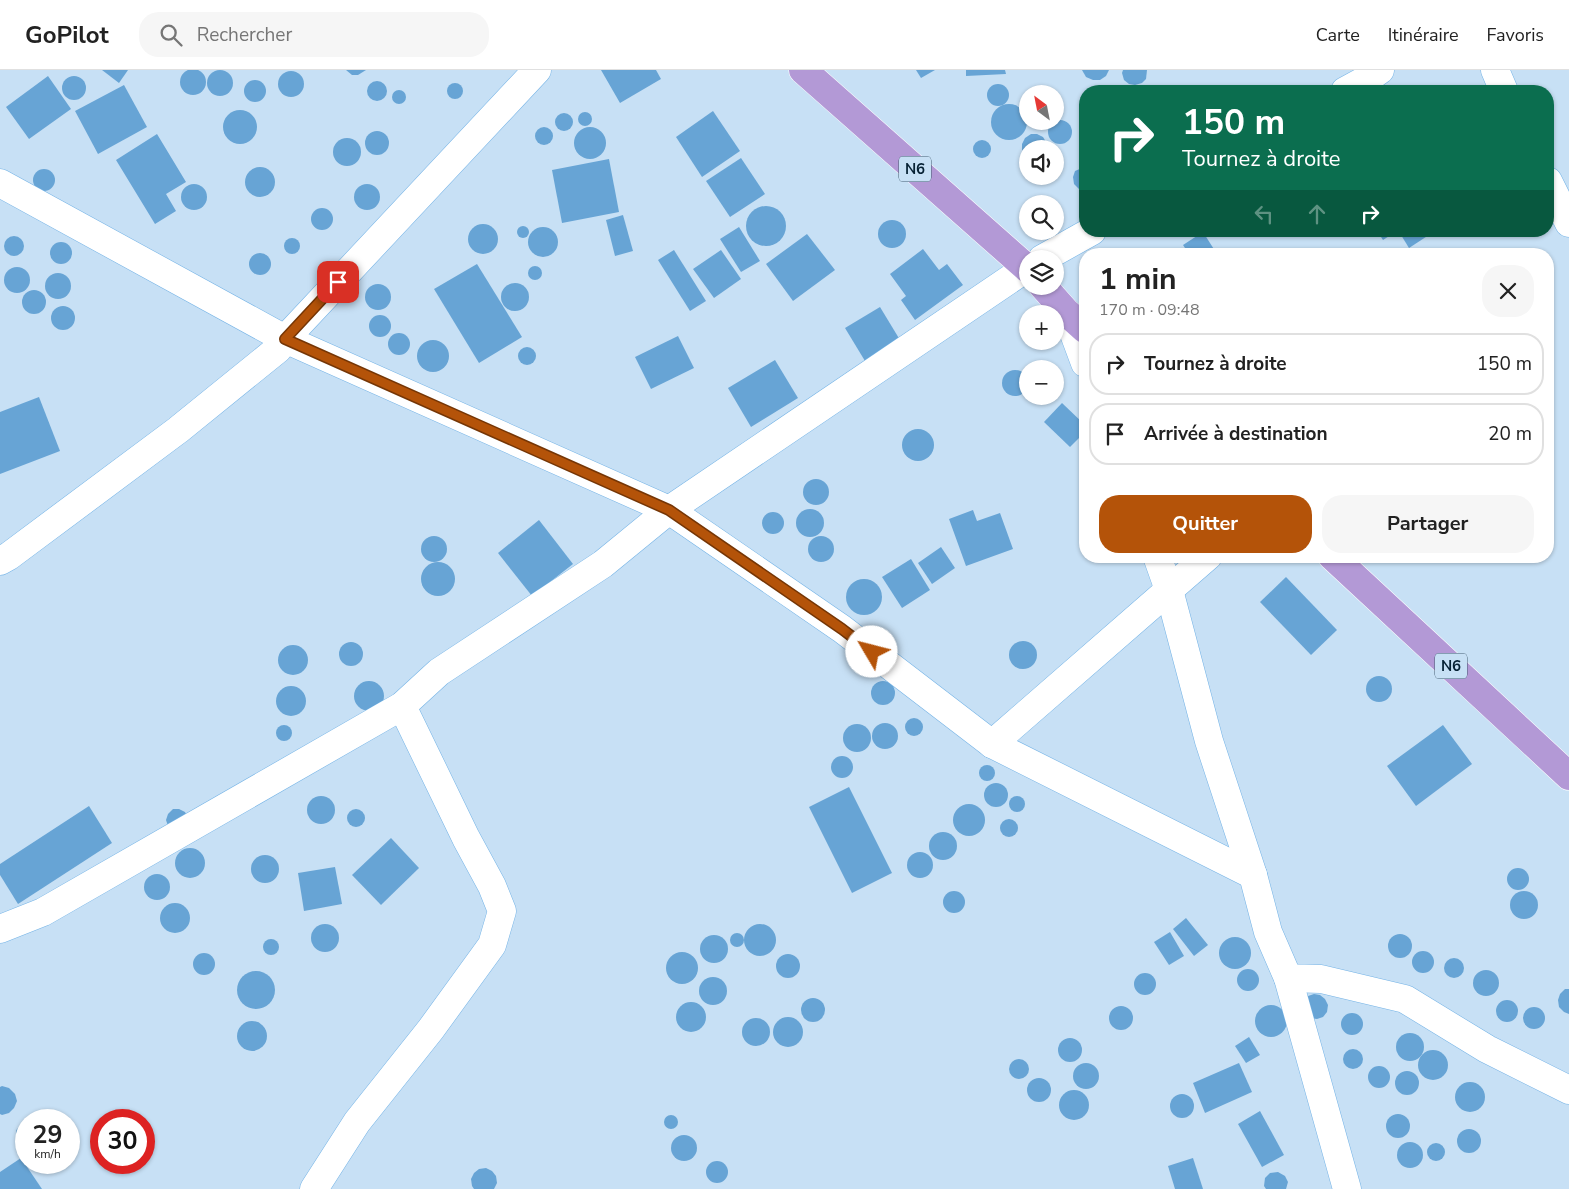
<!DOCTYPE html>
<html lang="fr">
<head>
<meta charset="utf-8">
<style>
  :root { --surface:#fff; --page:#f6f6f6; --text:#222; --muted:#767676; --line:#e0e0e0; --accent:#b45309 }
  body { margin:0; font-family:"Nunito Sans",sans-serif; background:var(--page); color:var(--text); height:100vh; display:flex; flex-direction:column; font-size:19px; white-space:nowrap }
  * { box-sizing:border-box; margin:0 }
  p { font-size:16px; color:var(--muted) }
  .icon { flex:none; width:28px; height:28px; fill:none; stroke:currentColor; stroke-width:2; stroke-linecap:round; stroke-linejoin:round }
  .map { position:relative; flex:1; overflow:hidden }
  .drawer { position:absolute; left:1079px; top:178px; width:475px; height:315px; display:flex; flex-direction:column; background:var(--surface); border-radius:20px; box-shadow:0 1px 4px #0004 }
  .drawer>* { flex:none }
  .guide { position:absolute; left:1079px; top:15px; width:475px; height:152px; border-radius:20px; box-shadow:0 1px 4px #0004; background:#0b6e4f; color:#fff; overflow:hidden }
  .needle { width:32px; rotate:328deg }
  .controls { position:absolute; left:1019px; top:15px; display:grid; gap:10px }
  .controls a { display:grid; place-items:center; width:45px; height:45px; border-radius:50%; background:var(--surface); box-shadow:0 1px 4px #0004; font-size:25px }
  .speed { position:absolute; left:15px; top:1039px; display:flex; gap:10px; font-size:25px; font-weight:700; text-align:center }
  .speed>* { display:grid; place-content:center; width:65px; height:65px; border-radius:50%; background:var(--surface); box-shadow:0 1px 4px #0004; line-height:1 }
  .speed small { font-size:12px; font-weight:400 }
  .speed .limit { border:8px solid #d22; background:#fff; color:#111 }
  .pin { position:absolute; display:grid; place-items:center; width:42px; height:42px; color:#fff; margin:-21px; border-radius:10px; box-shadow:0 2px 8px #0006 }
  .me { position:absolute; width:55px; margin:-28px; rotate:307deg; stroke-linejoin:round; filter:drop-shadow(0 0 4px #0008) }
  .turn { display:flex; align-items:center; gap:18px; height:105px; padding:0 20px; font-size:22px }
  .turn .icon { width:65px; height:65px; stroke-width:2.5 }
  .turn b { display:block; font-size:35px; line-height:42px }
  .lanes { display:flex; align-items:center; height:48px; padding:0 20px; background:#0003; justify-content:center; gap:25px; direction:ltr }
  .lanes .off { opacity:.35 }
  .round { display:grid; place-items:center; flex:none; width:52px; height:52px; border-radius:20px; background:var(--page) }
  .overview { display:flex; align-items:center; justify-content:space-between; height:85px; padding:0 20px }
  h1 { font-size:30px; font-weight:700; line-height:38px }
  .primary-button { display:flex; gap:10px; margin-top:auto; padding:10px 20px }
  .primary-button a { flex:1; height:58px; border-radius:20px; background:var(--accent); color:#fff; font-size:20px; font-weight:700; line-height:58px; text-align:center }
  .primary-button a+a { background:var(--page); color:var(--text) }
  ul { padding:0; list-style:none }
  li { display:flex; align-items:center; gap:15px; height:62px; margin:0 10px 8px; padding:0 10px; border:2px solid var(--line); border-radius:20px }
  li div { flex:1 }
  li b { display:block; font-size:19px }
  li em { font-style:normal }
  header { display:flex; align-items:center; gap:30px; box-sizing:border-box; height:70px; padding:0 25px; background:var(--surface); border-bottom:1px solid var(--line) }
  header strong { font-size:24px }
  nav { display:flex; gap:28px; margin-inline-start:auto; font-size:18px }
  .search { width:350px; height:45px; background:var(--page); display:flex; align-items:center; gap:12px; box-sizing:border-box; padding:0 18px; border-radius:20px; color:var(--muted); font-size:19px }
  .map>svg:first-child { display:block }
  .building { fill:#67a4d5 }
  .lines { fill:none; stroke-linecap:round; stroke-linejoin:round }
  .minor-casing { stroke:#74b3e6; stroke-width:29 }
  .highway-casing { stroke:#fff; stroke-width:29 }
  .minor { stroke:#fff; stroke-width:28 }
  .highway { stroke:#b399d6; stroke-width:28 }
  .route-casing { stroke:#753606; stroke-width:12 }
  .route { stroke:#b45309; stroke-width:9 }
  .labels { text-anchor:middle; dominant-baseline:central; stroke-width:4; stroke-linejoin:round; paint-order:stroke }
  .shield { fill:#c7e0f5; stroke:#405a6e; stroke-width:1 }
  .shield-label { font-size:15px; font-weight:bold; fill:#062134 }
</style>
</head>
<body>
<header>
<strong>GoPilot</strong>
<div class="search"><svg class="icon" aria-label="search" viewBox="0 0 24 24"><circle cx="10" cy="10" r="6"/><path d="M15 15l6 6"/></svg>Rechercher</div>
<nav><a>Carte</a><a>Itinéraire</a><a>Favoris</a></nav>
</header>
<div class="map">
<svg width="1569" height="1119" viewBox="0 0 1569 1119">
  <rect width="100%" height="100%" fill="#c7e0f5"/>
  <!-- building -->
  <g class="building">
    <circle cx="193" cy="12" r="13"/>
    <path d="M102,0H128L119,13Z"/>
    <path d="M346,0H366L358,5H352Z"/>
    <path d="M601,0H656L661,9L620,33Z"/>
    <path d="M916,0H935L921,8Z"/>
    <path d="M966,0H1005L1006,4L966,6Z"/>
    <path d="M1082,0H1109L1106,6L1100,10H1093L1086,7Z"/>
    <path d="M1123,0H1147L1146,9L1142,13L1135,15L1129,14L1124,10L1122,3Z"/>
    <circle cx="220" cy="13" r="13"/>
    <circle cx="291" cy="14" r="13"/>
    <path d="M48,6L71,39L29,69L6,37Z"/>
    <circle cx="74" cy="18" r="12"/>
    <circle cx="255" cy="21" r="11"/>
    <circle cx="377" cy="21" r="10"/>
    <circle cx="455" cy="21" r="8"/>
    <circle cx="998" cy="25" r="11"/>
    <path d="M124,15L147,57L98,84L75,41Z"/>
    <circle cx="399" cy="27" r="7"/>
    <circle cx="1009" cy="52" r="18"/>
    <circle cx="240" cy="57" r="17"/>
    <path d="M713,41L740,81L702,107L676,67Z"/>
    <circle cx="585" cy="49" r="7"/>
    <circle cx="564" cy="52" r="9"/>
    <circle cx="1060" cy="62" r="12"/>
    <circle cx="544" cy="66" r="9"/>
    <circle cx="590" cy="73" r="16"/>
    <circle cx="377" cy="73" r="12"/>
    <path d="M157,64L186,112L166,124L176,141L155,154L116,90Z"/>
    <path d="M1031,64H1037L1043,67L1046,72L1047,79H1028V87L1022,80V74L1025,68Z"/>
    <circle cx="347" cy="82" r="14"/>
    <circle cx="982" cy="79" r="9"/>
    <path d="M741,88L765,124L730,147L706,111Z"/>
    <path d="M609,89L619,142L562,153L552,100Z"/>
    <circle cx="260" cy="112" r="15"/>
    <path d="M1082,98H1085V120L1079,119L1074,114L1073,107L1075,101Z"/>
    <circle cx="44" cy="110" r="11"/>
    <circle cx="367" cy="127" r="13"/>
    <circle cx="194" cy="127" r="13"/>
    <circle cx="766" cy="156" r="20"/>
    <circle cx="322" cy="149" r="11"/>
    <path d="M623,145L633,181L615,186L606,150Z"/>
    <circle cx="892" cy="164" r="14"/>
    <circle cx="483" cy="169" r="15"/>
    <circle cx="523" cy="162" r="6"/>
    <circle cx="543" cy="172" r="15"/>
    <path d="M739,157L760,191L741,202L720,169Z"/>
    <path d="M1377,161H1397L1383,170Z"/>
    <path d="M1406,161H1431L1432,163L1409,178L1401,165Z"/>
    <path d="M1203,162L1217,184H1189L1183,175Z"/>
    <path d="M807,164L835,200L793,231L766,194Z"/>
    <circle cx="14" cy="176" r="10"/>
    <circle cx="292" cy="176" r="8"/>
    <circle cx="61" cy="183" r="11"/>
    <path d="M923,179L939,200L947,194L963,215L915,250L901,230L906,226L890,204Z"/>
    <path d="M674,180L706,231L690,241L658,190Z"/>
    <path d="M721,180L741,209L714,228L693,199Z"/>
    <circle cx="260" cy="194" r="11"/>
    <path d="M477,194L522,267L479,293L434,219Z"/>
    <circle cx="535" cy="203" r="7"/>
    <circle cx="17" cy="210" r="13"/>
    <circle cx="58" cy="216" r="13"/>
    <circle cx="515" cy="227" r="14"/>
    <circle cx="378" cy="227" r="13"/>
    <circle cx="34" cy="232" r="12"/>
    <circle cx="63" cy="248" r="12"/>
    <path d="M880,237L900,270L865,291L845,258Z"/>
    <circle cx="380" cy="256" r="11"/>
    <circle cx="399" cy="274" r="11"/>
    <path d="M678,266L694,298L651,319L635,287Z"/>
    <circle cx="433" cy="286" r="16"/>
    <circle cx="527" cy="286" r="9"/>
    <path d="M775,290L798,328L751,357L728,318Z"/>
    <circle cx="1015" cy="313" r="13"/>
    <path d="M39,327L60,381L0,404V342Z"/>
    <path d="M1062,333L1085,355V362L1070,377L1044,352Z"/>
    <circle cx="918" cy="375" r="16"/>
    <circle cx="816" cy="422" r="13"/>
    <circle cx="810" cy="453" r="14"/>
    <path d="M973,440L977,451L1000,443L1013,479L966,496L949,449Z"/>
    <circle cx="773" cy="453" r="11"/>
    <path d="M539,450L573,494L532,526L498,483Z"/>
    <circle cx="821" cy="479" r="13"/>
    <circle cx="434" cy="479" r="13"/>
    <path d="M941,477L955,498L932,514L918,493Z"/>
    <path d="M911,489L930,520L902,538L882,507Z"/>
    <circle cx="438" cy="509" r="17"/>
    <path d="M1286,507L1337,560L1311,585L1260,532Z"/>
    <circle cx="864" cy="527" r="18"/>
    <circle cx="1023" cy="585" r="14"/>
    <circle cx="351" cy="584" r="12"/>
    <circle cx="293" cy="590" r="15"/>
    <circle cx="1379" cy="619" r="13"/>
    <circle cx="369" cy="626" r="15"/>
    <circle cx="883" cy="623" r="12"/>
    <circle cx="291" cy="631" r="15"/>
    <circle cx="914" cy="657" r="9"/>
    <circle cx="885" cy="666" r="13"/>
    <circle cx="857" cy="668" r="14"/>
    <circle cx="284" cy="663" r="8"/>
    <path d="M1443,655L1472,694L1416,736L1387,696Z"/>
    <circle cx="842" cy="697" r="11"/>
    <circle cx="987" cy="703" r="8"/>
    <circle cx="996" cy="725" r="12"/>
    <path d="M849,717L892,803L852,823L809,737Z"/>
    <circle cx="1017" cy="734" r="8"/>
    <circle cx="321" cy="740" r="14"/>
    <circle cx="969" cy="750" r="16"/>
    <path d="M89,736L112,773L18,834L0,805V794Z"/>
    <circle cx="356" cy="748" r="9"/>
    <path d="M173,739H179L185,742L188,748L168,756L166,750L168,744Z"/>
    <circle cx="1009" cy="758" r="9"/>
    <circle cx="943" cy="776" r="14"/>
    <path d="M391,768L419,798L381,835L352,805Z"/>
    <circle cx="190" cy="793" r="15"/>
    <circle cx="920" cy="795" r="13"/>
    <circle cx="265" cy="799" r="14"/>
    <path d="M335,797L342,834L304,841L298,803Z"/>
    <circle cx="1518" cy="809" r="11"/>
    <circle cx="157" cy="817" r="13"/>
    <circle cx="1524" cy="835" r="14"/>
    <circle cx="954" cy="832" r="11"/>
    <circle cx="175" cy="848" r="15"/>
    <path d="M1186,848L1208,875L1194,886L1173,859Z"/>
    <circle cx="325" cy="868" r="14"/>
    <circle cx="760" cy="870" r="16"/>
    <path d="M1170,862L1184,886L1169,895L1154,872Z"/>
    <circle cx="737" cy="870" r="7"/>
    <circle cx="1400" cy="876" r="12"/>
    <circle cx="714" cy="879" r="14"/>
    <circle cx="1235" cy="883" r="16"/>
    <circle cx="271" cy="877" r="8"/>
    <circle cx="1423" cy="892" r="11"/>
    <circle cx="682" cy="898" r="16"/>
    <circle cx="204" cy="894" r="11"/>
    <circle cx="788" cy="896" r="12"/>
    <circle cx="1454" cy="898" r="10"/>
    <circle cx="1248" cy="910" r="11"/>
    <circle cx="1486" cy="913" r="13"/>
    <circle cx="256" cy="920" r="19"/>
    <circle cx="1145" cy="914" r="11"/>
    <circle cx="713" cy="921" r="14"/>
    <path d="M1565,919H1569V944L1564,942L1559,937L1558,930L1560,924Z"/>
    <path d="M1314,924L1320,925L1325,929L1328,935L1327,942L1323,947L1317,949L1310,948L1303,932L1308,926Z"/>
    <circle cx="813" cy="940" r="12"/>
    <circle cx="1507" cy="941" r="11"/>
    <circle cx="691" cy="947" r="15"/>
    <circle cx="1271" cy="951" r="16"/>
    <circle cx="1121" cy="948" r="12"/>
    <circle cx="1534" cy="948" r="11"/>
    <circle cx="1352" cy="954" r="11"/>
    <circle cx="788" cy="962" r="15"/>
    <circle cx="756" cy="962" r="14"/>
    <circle cx="252" cy="966" r="15"/>
    <circle cx="1410" cy="977" r="14"/>
    <path d="M1249,967L1260,985L1246,993L1235,976Z"/>
    <circle cx="1070" cy="980" r="12"/>
    <circle cx="1353" cy="989" r="10"/>
    <circle cx="1433" cy="995" r="15"/>
    <circle cx="1019" cy="999" r="10"/>
    <circle cx="1086" cy="1006" r="13"/>
    <path d="M1239,993L1252,1022L1205,1043L1193,1013Z"/>
    <circle cx="1379" cy="1007" r="11"/>
    <circle cx="1407" cy="1013" r="12"/>
    <circle cx="1039" cy="1020" r="12"/>
    <circle cx="1470" cy="1027" r="15"/>
    <path d="M2,1016L9,1018L15,1024L17,1031L14,1038L9,1043L2,1045L0,1044V1017Z"/>
    <circle cx="1074" cy="1035" r="15"/>
    <circle cx="1182" cy="1036" r="12"/>
    <path d="M1260,1041L1284,1085L1262,1097L1238,1054Z"/>
    <circle cx="1398" cy="1056" r="12"/>
    <circle cx="671" cy="1052" r="7"/>
    <circle cx="21" cy="1062" r="5"/>
    <circle cx="1469" cy="1071" r="12"/>
    <circle cx="684" cy="1078" r="13"/>
    <path d="M26,1067V1081H24L20,1078L18,1073L21,1069Z"/>
    <circle cx="1410" cy="1085" r="13"/>
    <circle cx="1436" cy="1082" r="9"/>
    <path d="M21,1088L42,1119H0V1102Z"/>
    <path d="M1193,1088L1203,1119H1175L1168,1096Z"/>
    <circle cx="717" cy="1102" r="11"/>
    <path d="M486,1098L492,1101L496,1106L497,1113L494,1119H474L472,1116L471,1109L474,1103L479,1099Z"/>
    <path d="M1278,1102L1285,1106L1288,1112L1286,1119H1266L1264,1116L1265,1108L1270,1103Z"/>
  </g>
  <g class="lines">
    <!-- minor casing -->
    <g class="minor-casing">
      <g id="minor">
        <path d="M1495,0L1504,21"/>
        <path d="M1345,21L1369,8L1380,0"/>
        <path d="M1548,111L1569,153"/>
        <path d="M0,113L285,269L669,440L842,559L992,674L1253,805"/>
        <path d="M1042,189L1092,161"/>
        <path d="M1066,242L1085,293"/>
        <path d="M1157,486L1169,520L1209,671L1253,805L1268,862L1288,908L1321,909L1405,929L1487,979L1569,1020"/>
        <path d="M0,491L9,486L178,360L278,279L285,269L537,0"/>
        <path d="M992,674L1208,486"/>
        <path d="M0,859L43,842L402,636L439,602L603,494L669,440L1028,197"/>
        <path d="M1288,908L1347,1119"/>
        <path d="M314,1119L357,1052L431,959L492,875L502,841L492,816L466,768L402,636"/>
      </g>
    </g>
    <!-- highway casing -->
    <g class="highway-casing">
      <g id="highway">
        <path d="M803,0L1028,199"/>
        <path d="M1043,216L1066,242L1085,259"/>
        <path d="M1332,486L1569,706"/>
      </g>
    </g>
    <!-- minor -->
    <use href="#minor" class="minor"/>
    <!-- highway -->
    <use href="#highway" class="highway"/>
  </g>
  <g class="lines">
    <!-- route casing -->
    <g class="route-casing">
      <path id="route" d="M338,212L285,269L669,440L842,559L872,582"/>
    </g>
    <!-- route -->
    <use href="#route" class="route"/>
  </g>
  <g class="labels">
    <!-- shield labels -->
    <g class="shield">
      <rect x="899" y="86.5" width="32" height="25" rx="4"/>
      <rect x="1435" y="583.5" width="32" height="25" rx="4"/>
    </g>
    <g class="shield-label">
      <text x="915" y="99">N6</text>
      <text x="1451" y="596">N6</text>
    </g>
  </g>
</svg>
<div class="controls">
<a><svg class="needle" viewBox="-14 -14 28 28"><path d="M0-13l5 13h-10z" fill="#e53935"/><path d="M0 13l5-13h-10z" fill="#767676"/></svg></a>
<a><svg class="icon" aria-label="sound" viewBox="0 0 24 24"><path d="M4 9h4l5-4v14l-5-4H4zM17 9q2 3 0 6"/></svg></a>
<a><svg class="icon" aria-label="search" viewBox="0 0 24 24"><circle cx="10" cy="10" r="6"/><path d="M15 15l6 6"/></svg></a>
<a><svg class="icon" aria-label="layers" viewBox="0 0 24 24"><path d="M12 4l9 5-9 5-9-5zM3 14l9 5 9-5"/></svg></a>
<a>+</a>
<a>−</a>
</div>
<div class="speed"><div>29<small>km/h</small></div><div class="limit">30</div></div>
<div class="pin" style="left:338px;top:212px;background:#d93025"><svg class="icon" aria-label="arrive" viewBox="0 0 24 24"><path d="M6 21V4h12l-3 4 3 4H6"/></svg></div>
<svg class="me" style="left:872px;top:582px" viewBox="-20 -20 40 40"><circle r="19" fill="#fff"/><path d="M0-13L10 11 0 6-10 11z" fill="#b45309"/></svg>
<div class="guide">
<div class="turn"><svg class="icon" aria-label="right" viewBox="0 0 24 24"><path d="M7 20v-9h11M14 6l5 5-5 5"/></svg><div><b>150 m</b>Tournez à droite</div></div>
<div class="lanes"><svg class="icon off" aria-label="left" viewBox="0 0 24 24"><path d="M17 20v-9H6M10 6l-5 5 5 5"/></svg><svg class="icon off" aria-label="ahead" viewBox="0 0 24 24"><path d="M12 20V5M6 11l6-6 6 6"/></svg><svg class="icon" aria-label="right" viewBox="0 0 24 24"><path d="M7 20v-9h11M14 6l5 5-5 5"/></svg></div>
</div>
<section class="drawer">
<div class="overview"><div><h1>1 min</h1><p>170 m · 09:48</p></div><a class="round"><svg class="icon" aria-label="close" viewBox="0 0 24 24"><path d="M6 6l12 12M18 6L6 18"/></svg></a></div>
<ul>
<li><svg class="icon" aria-label="right" viewBox="0 0 24 24"><path d="M7 20v-9h11M14 6l5 5-5 5"/></svg><div><b>Tournez à droite</b></div><em>150 m</em></li>
<li><svg class="icon" aria-label="arrive" viewBox="0 0 24 24"><path d="M6 21V4h12l-3 4 3 4H6"/></svg><div><b>Arrivée à destination</b></div><em>20 m</em></li>
</ul>
<div class="primary-button"><a>Quitter</a><a>Partager</a></div>
</section>
</div>
</body>
</html>
